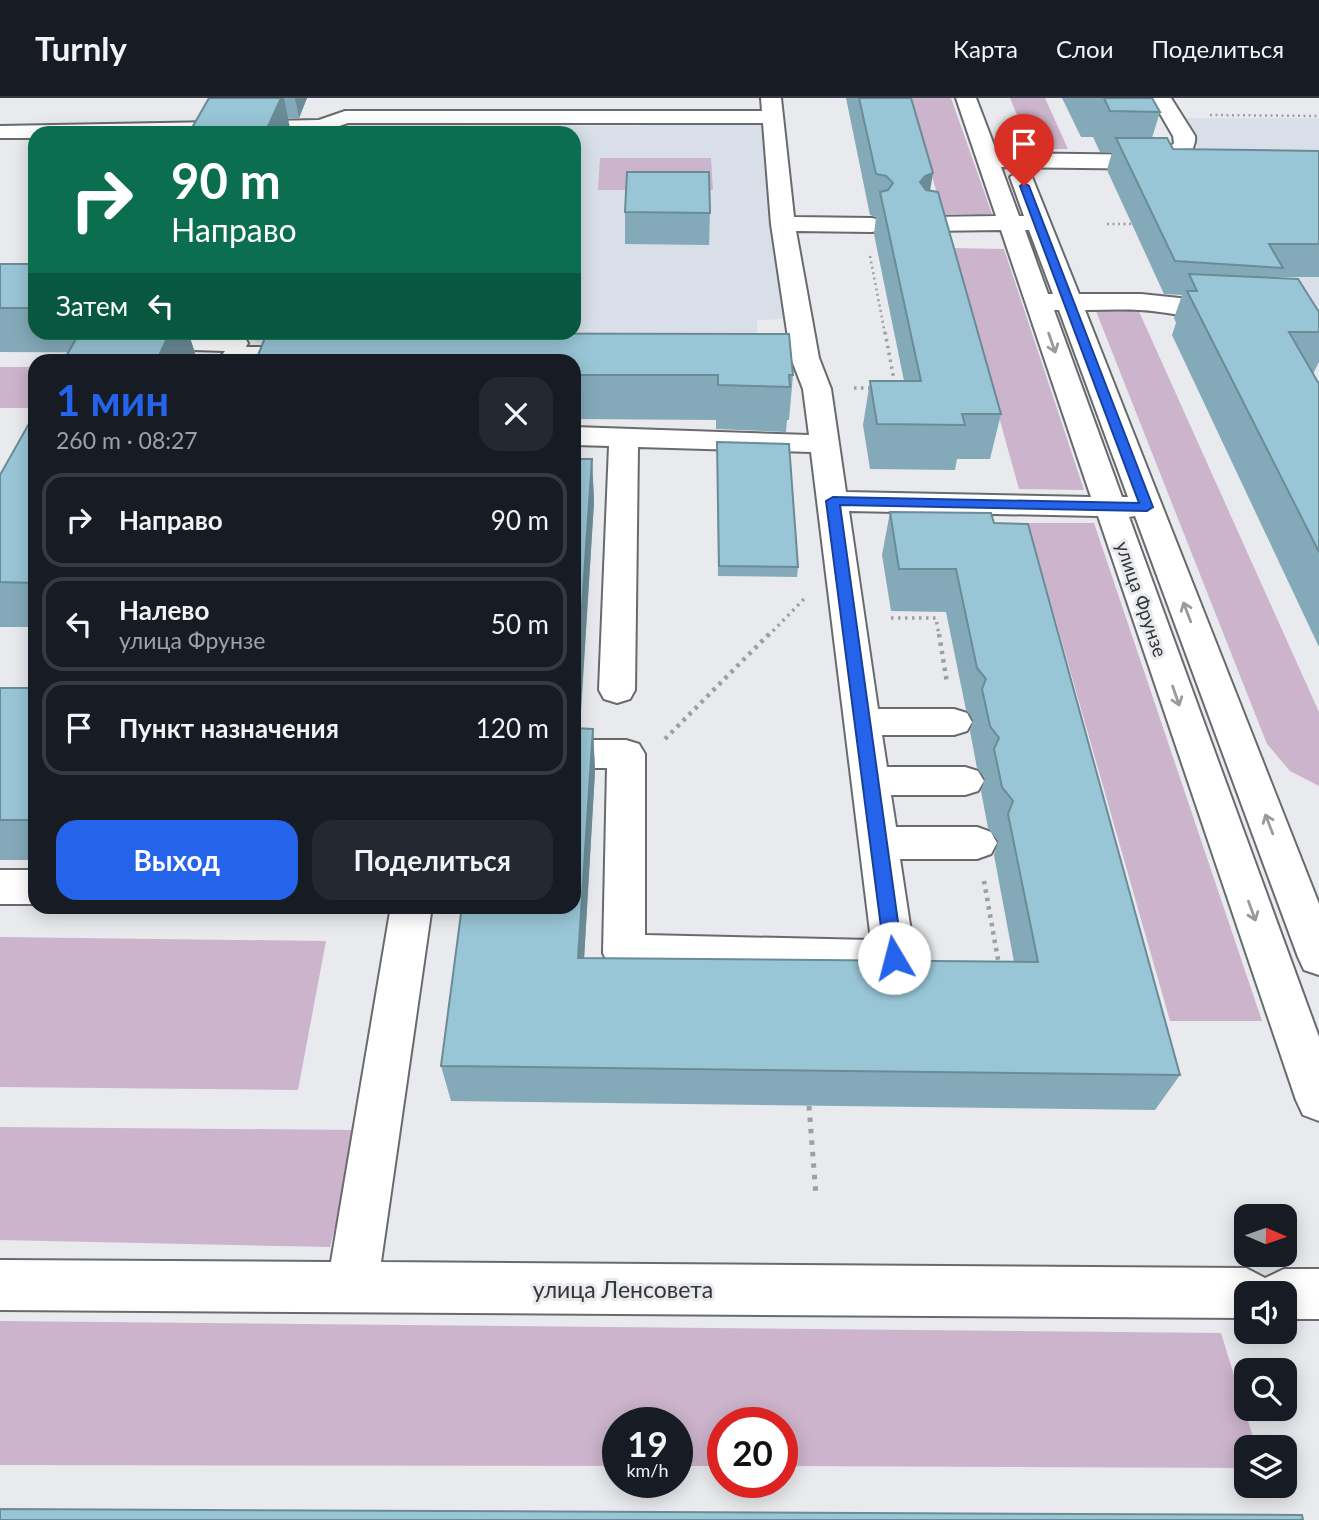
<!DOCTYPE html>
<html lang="ru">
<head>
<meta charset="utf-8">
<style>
  :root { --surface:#171b24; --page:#242831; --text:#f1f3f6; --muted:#9ea1a6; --line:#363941; --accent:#2563eb }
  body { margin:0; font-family:Lato,sans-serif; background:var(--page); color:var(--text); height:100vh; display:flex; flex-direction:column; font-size:26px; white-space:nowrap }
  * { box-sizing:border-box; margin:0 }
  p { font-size:23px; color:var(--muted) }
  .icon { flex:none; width:38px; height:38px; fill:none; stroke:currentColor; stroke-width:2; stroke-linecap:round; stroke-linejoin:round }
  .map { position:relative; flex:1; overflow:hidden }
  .drawer { position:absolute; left:28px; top:256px; width:553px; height:560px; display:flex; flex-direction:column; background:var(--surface); border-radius:21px; box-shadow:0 4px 18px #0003 }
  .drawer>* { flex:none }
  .banner { position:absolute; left:28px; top:28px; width:553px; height:214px; border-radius:21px; box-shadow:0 4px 18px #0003; background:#0b6e4f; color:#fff; overflow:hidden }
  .needle { width:46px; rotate:92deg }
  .buttons { position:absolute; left:1234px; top:1106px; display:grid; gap:14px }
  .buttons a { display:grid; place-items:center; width:63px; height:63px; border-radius:14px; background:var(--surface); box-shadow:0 4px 18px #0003; font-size:35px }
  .speed { position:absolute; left:602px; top:1309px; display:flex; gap:14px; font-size:35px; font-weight:700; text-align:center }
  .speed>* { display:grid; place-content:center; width:91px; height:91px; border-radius:50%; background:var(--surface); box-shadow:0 4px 18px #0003; line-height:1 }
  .speed small { font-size:18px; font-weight:400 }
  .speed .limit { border:10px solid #d22; background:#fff; color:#111 }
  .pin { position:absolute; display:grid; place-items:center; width:60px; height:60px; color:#fff; margin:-72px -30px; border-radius:50% 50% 50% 0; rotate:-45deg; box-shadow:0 0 7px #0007 }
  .pin .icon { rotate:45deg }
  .me { position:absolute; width:77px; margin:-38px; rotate:352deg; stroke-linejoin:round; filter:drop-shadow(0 0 5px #0008) }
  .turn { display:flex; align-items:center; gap:24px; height:147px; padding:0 28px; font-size:32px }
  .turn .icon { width:91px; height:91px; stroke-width:2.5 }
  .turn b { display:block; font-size:49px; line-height:60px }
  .then { display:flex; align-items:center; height:66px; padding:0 28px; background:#0003; gap:14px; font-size:26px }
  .round { display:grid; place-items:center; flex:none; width:74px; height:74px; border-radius:21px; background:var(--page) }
  .summary { display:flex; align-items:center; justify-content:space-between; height:119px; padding:0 28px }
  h1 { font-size:42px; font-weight:700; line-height:52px; color:var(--accent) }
  .cta { display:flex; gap:14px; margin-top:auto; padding:14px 28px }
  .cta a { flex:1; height:80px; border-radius:21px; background:var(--accent); color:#fff; font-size:28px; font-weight:700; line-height:80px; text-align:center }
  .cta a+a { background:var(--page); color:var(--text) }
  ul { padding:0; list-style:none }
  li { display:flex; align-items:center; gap:21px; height:94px; margin:0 14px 10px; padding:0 14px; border:4px solid var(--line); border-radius:21px }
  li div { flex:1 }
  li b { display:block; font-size:26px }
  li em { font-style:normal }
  header { display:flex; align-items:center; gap:42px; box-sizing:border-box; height:98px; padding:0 35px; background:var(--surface); border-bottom:2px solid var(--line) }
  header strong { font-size:33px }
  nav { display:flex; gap:38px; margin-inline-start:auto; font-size:24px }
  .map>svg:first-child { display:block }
  .built { fill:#d8dfe9 }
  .green { fill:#ccb4cc }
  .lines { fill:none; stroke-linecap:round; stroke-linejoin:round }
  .minor-casing { stroke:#686a6e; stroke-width:4 }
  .path-far3 { stroke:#9d9fa2; stroke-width:2.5; stroke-dasharray:2 3.5; stroke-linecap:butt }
  .path-far2 { stroke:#9d9fa2; stroke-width:3.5; stroke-dasharray:2.5 4.5; stroke-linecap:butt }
  .path-far1 { stroke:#9d9fa2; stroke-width:4.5; stroke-dasharray:3.5 5; stroke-linecap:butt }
  .path { stroke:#9d9fa2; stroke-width:5; stroke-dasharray:4.5 7; stroke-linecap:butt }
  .minor { fill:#fff; fill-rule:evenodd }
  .wall { fill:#84aab9 }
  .shaded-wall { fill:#6b8b96 }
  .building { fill:#99c6d7; stroke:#6b8b96; stroke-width:2 }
  .oneway { stroke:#9a9a9a }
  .route { fill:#2563eb; stroke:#184099; stroke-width:2 }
  .labels { text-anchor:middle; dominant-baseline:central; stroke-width:6; stroke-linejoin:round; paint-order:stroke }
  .street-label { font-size:19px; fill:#343536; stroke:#e8eaee }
  .near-street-label { font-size:23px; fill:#343536; stroke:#e8eaee }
</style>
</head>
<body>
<header>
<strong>Turnly</strong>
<nav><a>Карта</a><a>Слои</a><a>Поделиться</a></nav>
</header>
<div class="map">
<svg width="1319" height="1422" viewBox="0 0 1319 1422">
  <rect width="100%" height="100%" fill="#e8eaee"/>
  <!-- built -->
  <g class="built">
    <path d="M1181,20H1319V241L1281,179L1156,178L1112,82L1218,83Z"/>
    <path d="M406,23L412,27L640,28L651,23L760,25L766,31L786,221L757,222L758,240L264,248L252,241L251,234H574V35H332L333,31L351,24Z"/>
  </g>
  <!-- green -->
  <g class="green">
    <path d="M909,0H951L992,116H943Z"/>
    <path d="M1010,0H1045L1068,51H1031Z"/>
    <path d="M600,60H711L713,92H598Z"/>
    <path d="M952,150L1004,151L1084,392L1019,391Z"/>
    <path d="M1094,208L1137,209L1319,614V688L1290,673L1267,646Z"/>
    <path d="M0,269H35L33,310H0Z"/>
    <path d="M1028,425H1094L1262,923H1170Z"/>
    <path d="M0,839L326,843L298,992L0,989Z"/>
    <path d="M0,1029L359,1032L330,1149L0,1142Z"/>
    <path d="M0,1223L1221,1235L1256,1349H1246V1370L782,1368V1325H723V1368H677V1325H618V1368L0,1367Z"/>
  </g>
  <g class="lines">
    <!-- minor casing -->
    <g class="minor-casing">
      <g id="minor">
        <path d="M761,0H781L794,119L872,120L880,122L884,127L880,132L872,134L796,133L819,260L831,291L846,394L1091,399L1001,132L928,133L920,131L916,126L920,121L928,119L996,118L956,0H976L997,55L1163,57L1174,45L1173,38L1151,0H1171L1195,38C1197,51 1182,68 1169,71L1001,69L1019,118H1024L1010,79L1021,72L1032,79L1079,196H1141L1237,206L1241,212L1237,218C1205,226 1172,213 1139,212C1121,211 1103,212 1085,212L1319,806V877L1304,872L1298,859L1135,418L1129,419L1319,939V1023L1303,1017L1296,1002L1098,418L849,413L878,611H954L967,615L972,624L967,633L954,637H882L887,669H965L978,673L984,683L978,693L965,697H891L896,729H977L991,734L997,745L991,756L977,761H900L915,860L909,873L894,878L624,873L609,868L603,855L607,670H574V642H626L639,646L645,656V837L871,842L811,354L638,349L635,592L630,601L617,605L604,601L599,592L609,348L574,347V329L809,337L803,291L791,260L771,126L763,25H348L322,34L35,35V40H0V28L319,22L345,13H762ZM1025,132H1029L1053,196H1048ZM1054,212H1059L1128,399H1122Z"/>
        <path d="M139,236L235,237L244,239L248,245L246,249H311L321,251L325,257L321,262H226L222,257L225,253L130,250L126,244L130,238Z"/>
        <rect x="0" y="772" width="35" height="34"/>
        <path d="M391,808H432L381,1164L1246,1170L1265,1180L1284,1171H1319V1221H1284V1195H1246V1220L0,1212V1162L331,1164Z"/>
      </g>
    </g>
    <!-- path-far3 -->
    <g class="path-far3">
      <path d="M1210,17L1319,18"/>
      <path d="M1107,126H1132"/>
      <path d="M870,158L885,236"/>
    </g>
    <!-- path-far2 -->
    <g class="path-far2">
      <path d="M885,234L895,287"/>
      <path d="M854,290H874"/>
      <path d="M891,520H936L939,538"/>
      <path d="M768,538L804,501"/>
    </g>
    <!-- path-far1 -->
    <g class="path-far1">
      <path d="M939,536L947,585"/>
      <path d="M665,641L769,536"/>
      <path d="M984,783L999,867"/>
    </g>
    <!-- path -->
    <path class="path" d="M809,1008L816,1098"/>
    <!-- minor -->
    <use href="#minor" class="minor"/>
  </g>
  <!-- wall -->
  <g class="wall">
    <path d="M209,0H307L299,20H288Z"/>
    <path d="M846,0H911L930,92L1001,316L990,361H957L955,372L870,371L863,327L870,283H904L874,136L876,119L870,117Z"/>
    <path d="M1062,0H1152L1160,14L1152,40L1173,51L1319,53V179H1279V180L1319,214V264L1313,276L1319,286V549L1172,237L1176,225L1174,220L1182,197L1164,196L1107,72L1112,54H1100L1093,39H1081Z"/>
    <path d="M625,114L710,115L709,147L625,146Z"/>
    <path d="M0,166H35V234H188L195,255L0,254Z"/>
    <path d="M574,262L793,277L789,322H787L786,334L716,331V322L574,321Z"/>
    <path d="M35,315V529H0V377Z"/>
    <path d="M717,344L798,469L797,479L718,478Z"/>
    <path d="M574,361H592L594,404L580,631H593L595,673L584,860L1014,864L994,757L998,743L988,730L981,693L985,680L977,670L970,633L973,621L966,612L946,514L891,513L882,457L890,414L994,425L1180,977L1155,1012L451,1003L441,968Z"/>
    <rect x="0" y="590" width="35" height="172"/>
  </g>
  <!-- shaded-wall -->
  <g class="shaded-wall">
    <path d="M281,0H284L291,35H265Z"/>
    <path d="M295,0H307L299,20Z"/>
    <path d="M933,75L926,117L920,84L925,78Z"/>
    <path d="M170,234H188L195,255L192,262H157Z"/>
    <path d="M592,361L594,404L579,639L574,641V598Z"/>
    <path d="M593,631L595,673L582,897L578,860Z"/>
  </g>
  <!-- building -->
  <g class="building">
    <path d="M209,0H281L265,35H189Z"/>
    <path d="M859,0H911L933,75L925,78L920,84L926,92L938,94L1001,316H962L965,327L877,326L870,283H921L880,94L888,92L893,85L886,78L876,76Z"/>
    <path d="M1104,0H1152L1160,14L1110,13Z"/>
    <path d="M1116,40H1167L1173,51L1319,53V146H1269L1283,170L1175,163Z"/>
    <path d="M627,74H709L710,115L625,114Z"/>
    <rect x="0" y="166" width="35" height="44"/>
    <path d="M1189,176L1298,181L1319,214V234H1289L1319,286V454L1187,193H1197Z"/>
    <path d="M80,234H170L157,262H64Z"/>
    <path d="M267,235L789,236L793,277H789L790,289L718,287V277H574V262H256Z"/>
    <path d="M35,315V485L0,484V377Z"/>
    <path d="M717,344L789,346L798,469L719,468Z"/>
    <path d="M574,361H592L576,597L574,598Z"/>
    <path d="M890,414L991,415L994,425L1028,426L1180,977L441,968L462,808H574V630L593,631L578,860L1038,864L1008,716L1013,703L1002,689L994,651L999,640L990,628L982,591L986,581L977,570L956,471H899Z"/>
    <rect x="0" y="590" width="35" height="132"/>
    <path d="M0,1411L1302,1417L1303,1422H0Z"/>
  </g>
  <!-- one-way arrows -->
  <defs><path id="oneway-shaft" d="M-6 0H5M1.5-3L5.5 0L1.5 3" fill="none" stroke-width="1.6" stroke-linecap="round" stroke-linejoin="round" transform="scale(1.75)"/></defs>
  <g class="oneway">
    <use href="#oneway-shaft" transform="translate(1052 245) rotate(71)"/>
    <use href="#oneway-shaft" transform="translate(1187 514) rotate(-111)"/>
    <use href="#oneway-shaft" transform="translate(1176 598) rotate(71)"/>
    <use href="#oneway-shaft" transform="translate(1269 726) rotate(-111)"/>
    <use href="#oneway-shaft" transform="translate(1252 813) rotate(70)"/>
  </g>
  <!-- route -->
  <path class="route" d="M1024,85L1029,88L1153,409L1147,413L840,407L903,860L894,868L885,860L826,403L833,399L1139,405L1020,88Z"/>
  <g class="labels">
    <!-- street labels -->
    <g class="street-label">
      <text transform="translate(1142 501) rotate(71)">улица Фрунзе</text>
    </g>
    <!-- near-street labels -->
    <g class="near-street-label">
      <text x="623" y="1191">улица Ленсовета</text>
    </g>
  </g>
</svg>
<div class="buttons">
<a><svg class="needle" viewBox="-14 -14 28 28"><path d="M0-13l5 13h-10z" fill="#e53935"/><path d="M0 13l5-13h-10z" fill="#9ea1a6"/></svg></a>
<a><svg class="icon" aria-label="sound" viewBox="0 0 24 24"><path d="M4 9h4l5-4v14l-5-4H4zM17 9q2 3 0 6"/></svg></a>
<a><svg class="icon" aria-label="search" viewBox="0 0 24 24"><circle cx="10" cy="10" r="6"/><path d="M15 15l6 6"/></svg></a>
<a><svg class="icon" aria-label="layers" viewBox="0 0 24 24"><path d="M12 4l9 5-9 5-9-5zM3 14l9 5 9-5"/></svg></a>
</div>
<div class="speed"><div>19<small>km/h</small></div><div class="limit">20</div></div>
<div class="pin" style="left:1024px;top:88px;background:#d93025"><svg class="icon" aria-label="arrive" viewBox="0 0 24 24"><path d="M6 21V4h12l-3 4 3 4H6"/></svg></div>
<svg class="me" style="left:894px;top:860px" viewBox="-20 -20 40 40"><circle r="19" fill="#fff"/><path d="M0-13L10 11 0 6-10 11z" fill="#2563eb"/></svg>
<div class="banner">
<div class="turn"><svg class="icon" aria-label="right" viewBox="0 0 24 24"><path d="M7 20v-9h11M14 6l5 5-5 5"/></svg><div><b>90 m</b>Направо</div></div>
<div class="then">Затем<svg class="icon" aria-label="left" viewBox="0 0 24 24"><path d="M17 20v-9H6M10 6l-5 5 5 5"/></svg></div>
</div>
<section class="drawer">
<div class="summary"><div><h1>1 мин</h1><p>260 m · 08:27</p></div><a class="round"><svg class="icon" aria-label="close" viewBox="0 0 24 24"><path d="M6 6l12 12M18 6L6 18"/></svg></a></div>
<ul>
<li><svg class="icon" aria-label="right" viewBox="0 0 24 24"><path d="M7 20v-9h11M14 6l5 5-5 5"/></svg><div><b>Направо</b></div><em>90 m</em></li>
<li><svg class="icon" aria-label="left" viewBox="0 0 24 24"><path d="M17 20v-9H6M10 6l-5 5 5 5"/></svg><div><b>Налево</b><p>улица Фрунзе</p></div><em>50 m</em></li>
<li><svg class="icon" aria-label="arrive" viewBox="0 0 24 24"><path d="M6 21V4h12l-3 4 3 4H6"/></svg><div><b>Пункт назначения</b></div><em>120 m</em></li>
</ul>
<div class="cta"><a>Выход</a><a>Поделиться</a></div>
</section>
</div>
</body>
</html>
